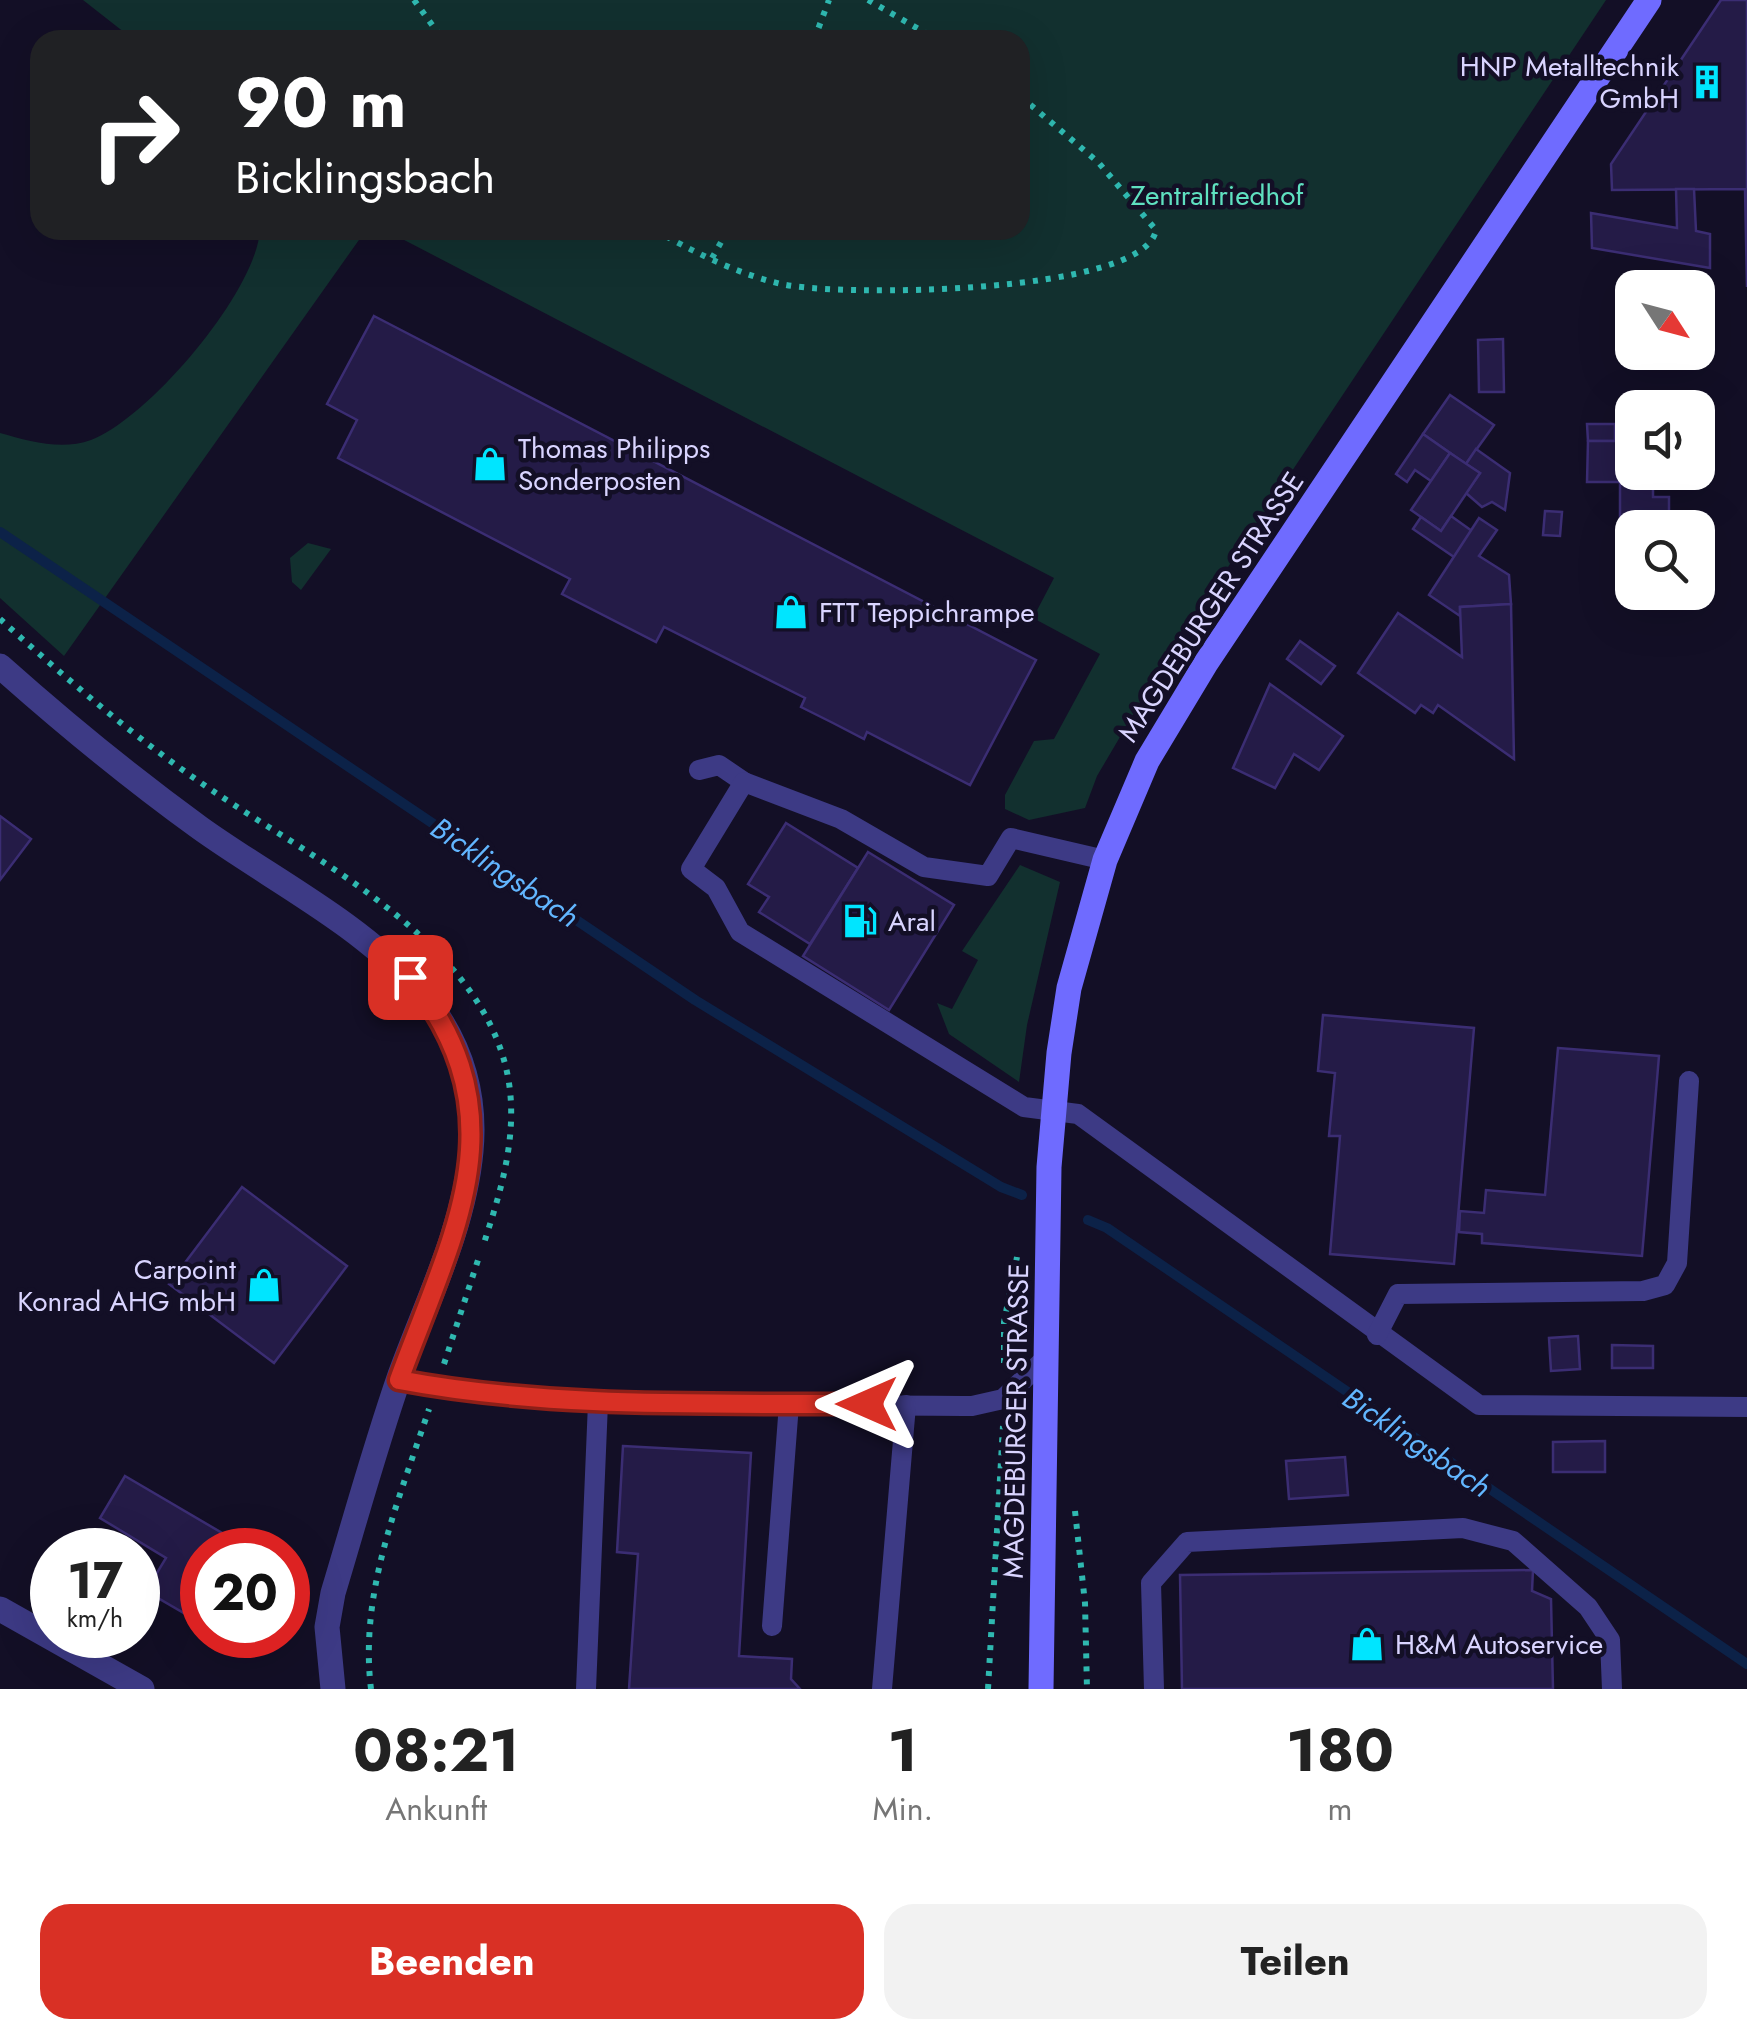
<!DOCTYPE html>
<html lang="de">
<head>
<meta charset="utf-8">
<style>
  :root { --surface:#fff; --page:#f2f2f2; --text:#222; --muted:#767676; --accent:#d93025 }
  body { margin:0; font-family:Jost,sans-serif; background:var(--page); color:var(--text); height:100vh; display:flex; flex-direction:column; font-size:38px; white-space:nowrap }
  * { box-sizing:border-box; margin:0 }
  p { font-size:32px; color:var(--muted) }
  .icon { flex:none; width:55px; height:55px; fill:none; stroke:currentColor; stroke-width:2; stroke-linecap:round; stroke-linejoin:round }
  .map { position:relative; height:1689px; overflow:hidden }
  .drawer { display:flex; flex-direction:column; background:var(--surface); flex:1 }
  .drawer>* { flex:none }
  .banner { position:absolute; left:30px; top:30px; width:1000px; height:210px; border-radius:30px; box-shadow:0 10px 40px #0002; background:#202124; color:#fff; overflow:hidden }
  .needle { width:65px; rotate:126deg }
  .controls { position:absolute; left:1615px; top:270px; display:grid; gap:20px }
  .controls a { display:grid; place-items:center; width:100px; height:100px; border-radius:20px; background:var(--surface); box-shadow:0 10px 40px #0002; font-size:50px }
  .speed { position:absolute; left:30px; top:1528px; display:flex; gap:20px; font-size:50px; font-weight:700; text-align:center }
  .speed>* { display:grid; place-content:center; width:130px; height:130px; border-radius:50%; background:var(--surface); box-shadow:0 10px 40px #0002; line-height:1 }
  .speed small { font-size:25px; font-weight:400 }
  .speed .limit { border:15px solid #d22; background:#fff; color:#111 }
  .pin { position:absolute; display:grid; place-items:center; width:85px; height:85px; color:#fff; margin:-42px; border-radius:20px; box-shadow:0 5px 15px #0006 }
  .me { position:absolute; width:110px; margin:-55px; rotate:270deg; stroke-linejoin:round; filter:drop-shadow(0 0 8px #0008) }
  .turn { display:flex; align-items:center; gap:35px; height:210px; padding:0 40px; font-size:45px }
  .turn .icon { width:130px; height:130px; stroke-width:2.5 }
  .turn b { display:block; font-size:70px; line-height:85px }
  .eta { display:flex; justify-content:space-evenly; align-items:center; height:170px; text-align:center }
  .eta b { font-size:60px; font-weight:700; line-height:70px }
  .action { display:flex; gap:20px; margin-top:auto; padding:20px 40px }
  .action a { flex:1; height:115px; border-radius:30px; background:var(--accent); color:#fff; font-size:40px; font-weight:700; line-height:115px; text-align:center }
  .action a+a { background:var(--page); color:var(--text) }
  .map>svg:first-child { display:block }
  .green { fill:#12302f }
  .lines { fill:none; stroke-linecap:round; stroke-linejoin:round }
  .stream { stroke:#0c2248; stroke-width:10 }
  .building { fill:#241b47; stroke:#3b2d73; stroke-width:2.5 }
  .path { stroke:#2fb8b0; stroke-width:6; stroke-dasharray:5 8; stroke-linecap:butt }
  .lane { stroke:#3d3a85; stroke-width:20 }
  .street { stroke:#3d3a85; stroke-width:25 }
  .secondary { stroke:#6f6bff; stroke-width:25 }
  .route-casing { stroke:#8d1f18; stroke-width:25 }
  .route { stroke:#d93025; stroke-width:18 }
  .labels { text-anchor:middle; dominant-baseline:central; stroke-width:9; stroke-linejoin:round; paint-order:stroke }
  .poi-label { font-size:28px; fill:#d9d4ff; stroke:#130f26; text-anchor:start }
  .park-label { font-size:28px; fill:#5fe0c0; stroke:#130f26 }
  .street-label { font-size:28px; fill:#d9d4ff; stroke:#130f26 }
  .water-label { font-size:30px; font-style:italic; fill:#62b6ff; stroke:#130f26 }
</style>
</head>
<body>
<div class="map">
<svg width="1747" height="1689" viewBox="0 0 1747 1689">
  <rect width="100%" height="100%" fill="#130f26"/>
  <!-- green -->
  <g class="green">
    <path d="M83,0H1606L1160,669L1097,776L1085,808L1029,820L1005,809V795L1034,741L1054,739L1100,654L1033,618L1054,578L385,230H1020V40H134Z"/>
    <path d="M260,230H366L64,656L0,598V433C29,441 61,451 91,440C149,418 256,292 260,230Z"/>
    <path d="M308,543L331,549L301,590L292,582L290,558Z"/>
    <path d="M1020,865L1060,882L1027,1025L1019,1082L949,1034L937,1003L952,1009L978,960L962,951Z"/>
  </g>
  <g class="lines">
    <!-- stream -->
    <g class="stream">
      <path d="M0,532L695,1000L1001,1187L1022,1195"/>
      <path d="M1088,1220L1107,1228L1747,1664"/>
    </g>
  </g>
  <!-- building -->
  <g class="building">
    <path d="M1721,0H1747V287L1745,189L1612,190L1611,164Z"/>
    <path d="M1676,189H1694L1696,231L1710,234V268L1592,248L1591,213L1677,228Z"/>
    <path d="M374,316L1036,660L970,785L867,732L864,739L833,723L801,707L805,698L664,627L656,642L562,594L570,579L338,458L357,420L327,404Z"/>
    <path d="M1503,339L1504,392H1479L1478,340Z"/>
    <path d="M1450,395L1494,425L1466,464L1423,434Z"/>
    <path d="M1587,424H1615V441H1588Z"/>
    <path d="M1423,434L1450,453L1431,481L1415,470L1407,482L1396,474Z"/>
    <path d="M1588,441H1632V472H1653V497H1669V528H1632V535H1620V482H1587Z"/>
    <path d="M1476,449L1510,473L1505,510L1492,502L1482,507L1466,493L1480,473L1466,464Z"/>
    <path d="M1450,453L1480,473L1441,531L1411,510Z"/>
    <path d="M1545,511L1562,512L1560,536L1543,535Z"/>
    <path d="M1451,516L1472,531L1454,557L1413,529L1421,517L1441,531Z"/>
    <path d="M1479,518L1497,530L1479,556L1509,575L1511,604L1460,607V616L1429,595Z"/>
    <path d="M1511,604L1514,759L1438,705L1433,713L1421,705L1415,713L1358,673L1398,613L1462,657L1460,607Z"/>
    <path d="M1300,641L1335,666L1321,684L1287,659Z"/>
    <path d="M1270,684L1343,736L1319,770L1294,754L1275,788L1233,768Z"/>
    <path d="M0,816L31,839L0,880Z"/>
    <path d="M786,823L858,868L810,944L759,912L769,897L748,884Z"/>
    <path d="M868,852L954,905L889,1010L803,956Z"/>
    <path d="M1323,1015L1474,1028L1454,1264L1330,1254L1340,1136H1329L1335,1073L1318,1071Z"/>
    <path d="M1558,1048L1659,1056L1642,1256L1482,1243V1234L1459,1232L1460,1211L1484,1213L1486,1190L1545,1195Z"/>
    <path d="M242,1187L347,1266L274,1363L169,1284Z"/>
    <path d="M1578,1336L1580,1369L1551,1371L1549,1338Z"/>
    <path d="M1612,1345L1653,1346V1368H1612Z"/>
    <path d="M1605,1441V1472H1553V1442Z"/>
    <path d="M623,1446L751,1453L739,1656L792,1659L791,1679L800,1689H629L638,1554L617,1552Z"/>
    <path d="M1345,1457L1348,1495L1289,1499L1286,1461Z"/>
    <path d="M125,1476L246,1547L202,1550L201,1623L146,1591L166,1558L100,1518Z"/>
    <path d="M1533,1570L1532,1591L1551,1599L1553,1689H1182L1180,1575Z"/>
  </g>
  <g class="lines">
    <!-- path -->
    <g class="path">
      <path d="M414,0L443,40"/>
      <path d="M868,0L938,40"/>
      <path d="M814,40L829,0"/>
      <path d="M655,230C693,252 738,274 781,284C837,297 1144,295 1156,230L1098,162L1020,96"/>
      <path d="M712,258L728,230"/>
      <path d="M0,619C68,680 137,740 213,791C322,865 505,953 511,1104C513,1153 498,1200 483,1246"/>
      <path d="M1004,1363V1322L1017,1257"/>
      <path d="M444,1364L479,1257"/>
      <path d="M1075,1511L1085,1603L1087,1689"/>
      <path d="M371,1689C359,1592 399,1500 429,1409"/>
      <path d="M988,1689L1003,1426"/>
    </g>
    <!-- lane -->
    <g class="lane">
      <path d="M699,770L719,765L744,782"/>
      <path d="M1105,860L1011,838L988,876L924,867L841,819L744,782L691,869L716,888L740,932L1024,1107L1078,1114L1479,1405L1747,1407"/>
      <path d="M1377,1335L1398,1294L1643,1291L1665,1285L1677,1263L1689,1081"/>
      <path d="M399,1380C587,1415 782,1403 972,1406L1003,1399L1048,1356"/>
      <path d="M772,1626L789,1404"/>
      <path d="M586,1689L598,1403"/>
      <path d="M882,1689L906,1405"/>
      <path d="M1154,1689L1151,1583L1187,1542L1463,1528L1513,1541L1588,1607L1610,1640L1612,1689"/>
    </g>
    <!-- street -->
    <g class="street">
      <path d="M0,666C64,723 131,778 200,828C317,912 487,980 471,1151C464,1229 426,1303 400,1375C375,1447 355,1520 333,1593L327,1627L333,1689"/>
      <path d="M0,1609L142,1689"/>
    </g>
    <!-- secondary -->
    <path class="secondary" d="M1041,1689L1049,1167L1059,1053L1069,988L1105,860L1147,761L1206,663L1649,0"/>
  </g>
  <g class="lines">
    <!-- route casing -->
    <g class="route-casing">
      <path id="route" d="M410,977C523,1117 453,1232 399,1380C553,1409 711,1403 867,1404"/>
    </g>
    <!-- route -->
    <use href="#route" class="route"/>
  </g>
  <!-- icons -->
  <defs>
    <g id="building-bare" transform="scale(2.7)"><path d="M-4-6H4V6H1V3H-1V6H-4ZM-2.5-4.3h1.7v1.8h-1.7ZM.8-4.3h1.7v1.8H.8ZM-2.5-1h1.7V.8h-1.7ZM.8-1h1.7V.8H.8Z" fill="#00e5ff" stroke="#130f26" stroke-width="2.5" paint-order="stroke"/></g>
    <g id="shop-bare" transform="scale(2.7)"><path d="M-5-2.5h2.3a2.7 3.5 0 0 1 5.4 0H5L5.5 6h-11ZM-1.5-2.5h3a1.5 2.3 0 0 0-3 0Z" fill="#00e5ff" stroke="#130f26" stroke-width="2.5" paint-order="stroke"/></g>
    <g id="fuel-bare" transform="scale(2.7)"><path d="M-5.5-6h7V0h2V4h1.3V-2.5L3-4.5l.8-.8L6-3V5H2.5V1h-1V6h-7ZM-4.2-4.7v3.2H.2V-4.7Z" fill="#00e5ff" stroke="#130f26" stroke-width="2.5" paint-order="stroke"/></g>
  </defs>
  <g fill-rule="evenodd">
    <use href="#building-bare" x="1707" y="82"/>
    <use href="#shop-bare" x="490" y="464"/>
    <use href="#shop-bare" x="791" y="612"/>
    <use href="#fuel-bare" x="860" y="921"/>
    <use href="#shop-bare" x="264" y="1285"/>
    <use href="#shop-bare" x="1367" y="1644"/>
  </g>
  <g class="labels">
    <!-- poi labels -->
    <g class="poi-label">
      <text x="1679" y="66" text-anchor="end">HNP Metalltechnik<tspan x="1679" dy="32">GmbH</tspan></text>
      <text x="518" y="448">Thomas Philipps<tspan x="518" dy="32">Sonderposten</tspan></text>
      <text x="819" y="612">FTT Teppichrampe</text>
      <text x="888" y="921">Aral</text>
      <text x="236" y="1269" text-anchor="end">Carpoint<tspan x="236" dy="32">Konrad AHG mbH</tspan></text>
      <text x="1395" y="1644">H&amp;M Autoservice</text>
    </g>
    <!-- park labels -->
    <g class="park-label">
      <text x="1217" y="195">Zentralfriedhof</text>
    </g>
    <!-- street labels -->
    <g class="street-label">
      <text transform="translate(1211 607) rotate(-57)">MAGDEBURGER STRASSE</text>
      <text transform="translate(1016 1421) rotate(-89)">MAGDEBURGER STRASSE</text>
    </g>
    <!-- water labels -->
    <g class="water-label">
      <text transform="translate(505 872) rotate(34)">Bicklingsbach</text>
      <text transform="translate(1417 1442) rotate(34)">Bicklingsbach</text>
    </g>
  </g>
</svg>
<div class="controls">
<a><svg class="needle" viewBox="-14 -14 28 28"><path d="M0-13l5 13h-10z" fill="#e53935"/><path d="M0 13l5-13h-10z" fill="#767676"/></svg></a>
<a><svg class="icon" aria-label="sound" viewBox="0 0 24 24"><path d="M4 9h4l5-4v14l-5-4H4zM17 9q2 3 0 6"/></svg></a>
<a><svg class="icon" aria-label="search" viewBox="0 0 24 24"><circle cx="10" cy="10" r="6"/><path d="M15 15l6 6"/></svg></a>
</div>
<div class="speed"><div>17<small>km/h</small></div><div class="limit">20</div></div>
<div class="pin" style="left:410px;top:977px;background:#d93025"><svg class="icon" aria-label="arrive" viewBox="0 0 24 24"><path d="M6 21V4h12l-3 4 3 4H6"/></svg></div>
<svg class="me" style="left:867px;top:1404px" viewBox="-20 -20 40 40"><path d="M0-17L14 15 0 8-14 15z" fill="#d93025" stroke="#fff" stroke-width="4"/></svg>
<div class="banner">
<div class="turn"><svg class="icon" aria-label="right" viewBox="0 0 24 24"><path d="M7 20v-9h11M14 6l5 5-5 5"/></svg><div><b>90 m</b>Bicklingsbach</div></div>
</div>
</div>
<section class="drawer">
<div class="eta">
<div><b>08:21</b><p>Ankunft</p></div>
<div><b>1</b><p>Min.</p></div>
<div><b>180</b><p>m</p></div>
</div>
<div class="action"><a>Beenden</a><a>Teilen</a></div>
</section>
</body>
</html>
